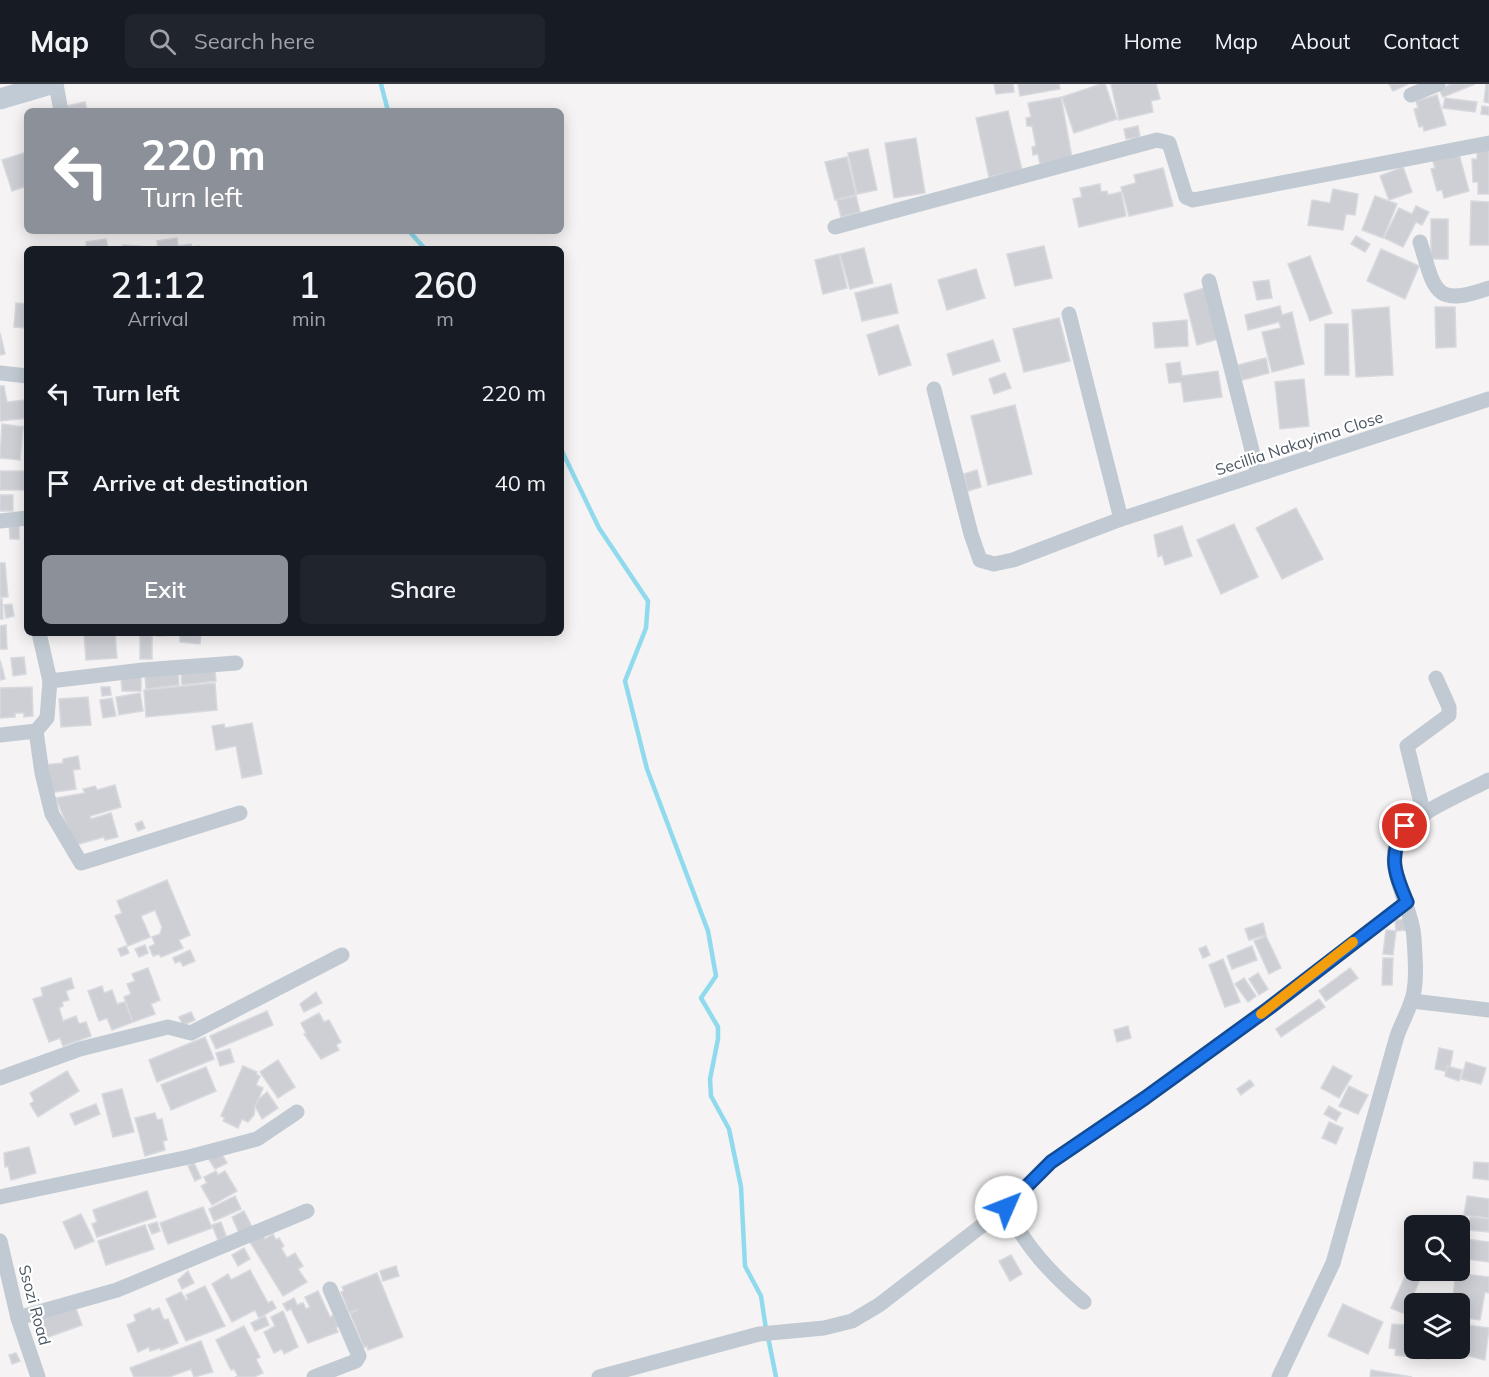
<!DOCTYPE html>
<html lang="en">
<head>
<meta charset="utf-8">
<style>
  :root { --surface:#171b24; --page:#20242c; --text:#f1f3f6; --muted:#9ea1a6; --line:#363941; --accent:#8c9099 }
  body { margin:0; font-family:Mulish,sans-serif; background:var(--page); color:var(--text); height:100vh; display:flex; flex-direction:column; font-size:22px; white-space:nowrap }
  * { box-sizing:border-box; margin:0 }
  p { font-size:20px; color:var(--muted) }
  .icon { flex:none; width:33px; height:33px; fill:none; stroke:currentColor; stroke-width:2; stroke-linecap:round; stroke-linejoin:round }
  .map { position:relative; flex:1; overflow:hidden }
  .details { position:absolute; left:24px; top:162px; width:540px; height:390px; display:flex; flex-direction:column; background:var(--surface); border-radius:9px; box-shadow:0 3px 15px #0003 }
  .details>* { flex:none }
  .guide { position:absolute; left:24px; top:24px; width:540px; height:126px; border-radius:9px; box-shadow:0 3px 15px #0003; background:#8c9099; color:#fff; overflow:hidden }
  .buttons { position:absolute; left:1404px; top:1131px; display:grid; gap:12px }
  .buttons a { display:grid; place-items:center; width:66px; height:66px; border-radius:9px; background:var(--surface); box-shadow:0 3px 15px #0003; font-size:30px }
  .pin { position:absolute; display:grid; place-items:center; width:51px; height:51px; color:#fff; margin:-26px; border:3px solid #fff; border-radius:50%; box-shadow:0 2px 6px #0007 }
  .me { position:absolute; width:66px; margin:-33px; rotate:46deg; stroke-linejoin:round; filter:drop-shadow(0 0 4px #0008) }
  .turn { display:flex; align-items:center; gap:21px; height:126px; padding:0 18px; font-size:27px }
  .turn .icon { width:78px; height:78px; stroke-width:2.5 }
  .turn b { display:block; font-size:42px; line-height:51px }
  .eta { display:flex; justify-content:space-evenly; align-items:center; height:102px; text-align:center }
  .eta b { font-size:36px; font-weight:600; line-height:42px }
  .cta { display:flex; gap:12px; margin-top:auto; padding:12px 18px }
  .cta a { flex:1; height:69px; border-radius:9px; background:var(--accent); color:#fff; font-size:24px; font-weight:600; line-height:69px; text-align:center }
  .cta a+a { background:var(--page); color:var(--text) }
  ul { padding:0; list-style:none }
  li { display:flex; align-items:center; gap:18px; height:90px; padding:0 18px }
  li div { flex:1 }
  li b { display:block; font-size:22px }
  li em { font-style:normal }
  header { display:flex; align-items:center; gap:36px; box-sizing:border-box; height:84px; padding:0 30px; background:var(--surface); border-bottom:2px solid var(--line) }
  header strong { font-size:28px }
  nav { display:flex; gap:33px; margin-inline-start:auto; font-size:21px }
  .search { width:420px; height:54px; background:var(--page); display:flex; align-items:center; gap:15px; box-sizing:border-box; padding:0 21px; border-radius:9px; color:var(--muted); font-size:22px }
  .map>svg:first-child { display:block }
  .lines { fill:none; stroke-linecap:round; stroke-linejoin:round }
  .stream { stroke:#90daee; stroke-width:4.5 }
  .building { fill:#cdcfd5; stroke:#d7d9de; stroke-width:1.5 }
  .minor { stroke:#c1cad2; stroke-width:15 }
  .secondary { stroke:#c1cbd6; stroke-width:21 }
  .route-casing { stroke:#114b97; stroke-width:15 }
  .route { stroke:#1a73e8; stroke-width:10 }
  .slow { stroke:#f59e0b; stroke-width:10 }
  .labels { text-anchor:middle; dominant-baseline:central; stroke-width:4.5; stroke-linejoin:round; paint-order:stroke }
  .street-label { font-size:16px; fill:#4a5661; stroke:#fff }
</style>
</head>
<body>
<header>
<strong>Map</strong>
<div class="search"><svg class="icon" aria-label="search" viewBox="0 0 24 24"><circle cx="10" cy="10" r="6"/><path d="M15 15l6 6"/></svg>Search here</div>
<nav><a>Home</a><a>Map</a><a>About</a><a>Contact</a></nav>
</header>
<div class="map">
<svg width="1489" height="1293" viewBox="0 0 1489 1293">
  <rect width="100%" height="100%" fill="#f5f3f3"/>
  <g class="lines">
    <!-- stream -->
    <g class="stream">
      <path d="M381,0L388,27"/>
      <path d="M409,147L425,165"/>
      <path d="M561,365L599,444L648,517L646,544L625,597L647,685L708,847L716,892L701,914L718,943V955L710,995L711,1012L729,1045L741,1103L745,1182L761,1212L766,1245"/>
      <path d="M768,1253L776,1293"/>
    </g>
  </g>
  <!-- building -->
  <g class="building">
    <path d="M994,0H1013L1014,8L996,10Z"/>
    <path d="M1018,0H1059L1060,5L1020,12Z"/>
    <path d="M1101,0H1105L1117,35L1074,49L1062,13Z"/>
    <path d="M1111,0H1156L1160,15L1151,17L1153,28L1119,36Z"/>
    <path d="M1389,0H1408L1393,7Z"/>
    <path d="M1452,0H1475L1443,13L1439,5Z"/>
    <path d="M1486,0H1489V19L1484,18Z"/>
    <path d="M1437,11L1446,41L1424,47L1423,42L1419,43L1414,25L1418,24L1416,17Z"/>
    <path d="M1061,13L1072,74L1040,80L1038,70L1033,71L1032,63L1036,62L1032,42H1027L1026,34L1031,33L1028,19Z"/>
    <path d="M1445,14L1477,18L1475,28L1443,24Z"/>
    <path d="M85,18L87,27H63L62,23Z"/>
    <path d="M1482,22L1489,23V31L1481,30Z"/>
    <path d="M1008,27L1022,86L989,93L976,34Z"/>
    <path d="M1138,42L1140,53L1126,55L1124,45Z"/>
    <path d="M916,54L925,109L894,114L885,59Z"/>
    <path d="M1477,64H1489V110H1478V98H1473L1472,75H1477Z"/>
    <path d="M868,65L877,106L857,110L848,69Z"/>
    <path d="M27,68V102L12,107L2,76Z"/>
    <path d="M1459,70L1469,107L1444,114L1442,106L1437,107L1431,85L1435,84L1433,77Z"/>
    <path d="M847,73L856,111L835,116L825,78Z"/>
    <path d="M1403,83L1412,108L1389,116L1380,92Z"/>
    <path d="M1163,84L1173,122L1129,132L1121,103L1136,99L1134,91Z"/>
    <path d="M1100,100L1101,108L1107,107L1108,111L1121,108L1126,132L1079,143L1073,115L1082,113L1080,104Z"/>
    <path d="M1333,105L1358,110L1355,131L1346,130L1343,146L1308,141L1312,116L1330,119Z"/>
    <path d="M856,112L860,128L841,133L837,116Z"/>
    <path d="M1375,112L1397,120L1383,154L1362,146Z"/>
    <path d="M1471,117L1489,118V161H1470Z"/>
    <path d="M1416,122L1429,128L1422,141L1416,138L1403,163L1384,154L1399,124L1412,130Z"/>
    <rect x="1431" y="135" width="17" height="40"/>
    <path d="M1356,152L1370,160L1365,168L1351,160Z"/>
    <path d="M177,154L178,162L191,160L192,163L200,162V165H158L157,157Z"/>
    <path d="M106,155L108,165H87L86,158Z"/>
    <path d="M123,161L148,163V165H123Z"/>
    <path d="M1044,162L1052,194L1015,202L1007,170Z"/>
    <path d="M864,164L873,199L850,205L840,170Z"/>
    <path d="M1381,165L1419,182L1405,215L1367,197Z"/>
    <path d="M839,170L847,204L823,210L815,176Z"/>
    <path d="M1310,172L1332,229L1310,237L1288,180Z"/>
    <path d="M976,185L985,214L947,226L938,196Z"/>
    <path d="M1269,196L1272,214L1257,216L1253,198Z"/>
    <path d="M891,200L898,229L862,237L855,209Z"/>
    <path d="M1205,204L1218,255L1197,261L1184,210Z"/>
    <path d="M16,219L27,220V244L14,243Z"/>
    <path d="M1280,222L1282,231L1292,228L1304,280L1272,288L1262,248L1281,244L1279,238L1248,246L1245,231Z"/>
    <path d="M1389,223L1393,291L1356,293L1352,226Z"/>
    <path d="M1435,223H1455L1456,263L1436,264Z"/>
    <path d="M1059,234L1070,277L1024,288L1013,245Z"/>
    <path d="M1187,236L1188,262L1155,264L1153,239Z"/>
    <path d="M1325,240H1348L1349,291H1325Z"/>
    <path d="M898,241L911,281L879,291L867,251Z"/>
    <path d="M0,249L5,270L0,271Z"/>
    <path d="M993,256L1000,277L953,291L947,270Z"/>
    <path d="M1266,274L1269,289L1242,296L1238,281Z"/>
    <path d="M1180,278L1182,292L1218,287L1222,313L1184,318L1181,298L1169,299L1166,280Z"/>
    <path d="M1005,289L1011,304L994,310L989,295Z"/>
    <path d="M1304,295L1309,342L1280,345L1275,298Z"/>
    <path d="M0,302H4L7,318L25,316L27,334L0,337Z"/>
    <path d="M1015,321L1032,390L988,401L971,332Z"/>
    <path d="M2,340L23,343L20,376L0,374Z"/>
    <path d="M977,386L981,403L968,407L964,390Z"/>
    <rect x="0" y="387" width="27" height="19"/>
    <rect x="0" y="411" width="13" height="16"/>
    <path d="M1296,424L1323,475L1282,495L1256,444Z"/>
    <path d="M9,439H19V455H10Z"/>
    <path d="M1234,440L1258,493L1221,510L1197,456Z"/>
    <path d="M1182,442L1192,472L1165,481L1162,471L1158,473L1154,451Z"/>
    <path d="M0,479H5L8,513H0Z"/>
    <path d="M0,515H2L3,535H0Z"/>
    <path d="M12,520L14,532L6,534L4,521Z"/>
    <path d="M6,541L7,565H0V542Z"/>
    <path d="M84,549H115L117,574L86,576Z"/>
    <rect x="140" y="549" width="12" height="26"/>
    <path d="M156,549H176V551L157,552Z"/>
    <path d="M180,549H201L200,560L180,558Z"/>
    <path d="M24,573L26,590L13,592L11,574Z"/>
    <path d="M0,576L5,595L0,596Z"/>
    <path d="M215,586L216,597L182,601L181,589Z"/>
    <path d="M178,589L179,601L146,605L145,592Z"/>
    <path d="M141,593V607H122L121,594Z"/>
    <path d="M215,599L217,626L146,633L144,606Z"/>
    <path d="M32,603L33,632L24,633V629H15V633L0,634V604Z"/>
    <path d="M101,603H110L111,611L102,612Z"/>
    <path d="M140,609L143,627L119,631L116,613Z"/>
    <path d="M88,613L91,641L61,643L59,615Z"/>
    <path d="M112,614L116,632L103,634L100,616Z"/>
    <path d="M252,639L262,690L242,694L236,662L216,666L212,642L224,640L225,644Z"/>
    <path d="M78,672L80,685L73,686L76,705L48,709L44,681L63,679V675Z"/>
    <path d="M115,701L121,723L90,732L91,735L111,729L118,753L105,756L104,753L75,761L56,714L85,709L83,705L95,702L97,706Z"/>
    <path d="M142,737L145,744L138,747L135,740Z"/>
    <path d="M167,796L190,851L179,856L183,864L161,873L159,870L153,872L149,863L155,860L152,853L160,850L162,843L155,826L141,832L150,853L128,862L115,832L122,829L117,817Z"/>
    <path d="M1406,835V846L1396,847L1395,836Z"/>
    <path d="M1263,839L1266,851L1249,856L1245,845Z"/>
    <path d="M1386,846L1396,847L1393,871L1383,870Z"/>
    <path d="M1266,852L1281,884L1269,890L1254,857Z"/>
    <path d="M145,861L148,869L139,873L135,865Z"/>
    <path d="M126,862L129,869L121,872L118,865Z"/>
    <path d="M1206,862L1210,871L1203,874L1199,865Z"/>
    <path d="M1252,862L1257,876L1232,885L1227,872Z"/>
    <path d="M190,866L195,877L183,882L180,877L175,879L173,874Z"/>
    <path d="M1383,874H1393L1392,901H1382Z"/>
    <path d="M1223,875L1240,918L1225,923L1209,881Z"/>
    <path d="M148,884L160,916L151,920L155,930L133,938L124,913L131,910L127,900L135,897L132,890Z"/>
    <path d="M1350,884L1358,894L1326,917L1319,907Z"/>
    <path d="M1258,889L1268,905L1259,911L1249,895Z"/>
    <path d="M71,894L74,904L66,907L69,916L62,918L63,922L59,924L63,937L76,932L79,940L86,938L91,952L63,962L60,954L49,958L33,915L43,912L41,904Z"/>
    <path d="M1244,894L1256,912L1248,918L1235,900Z"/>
    <path d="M102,902L104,909L112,906L117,920L125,918L133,938L112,946L107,934L99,937L88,907Z"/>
    <path d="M316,908L322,919L304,928L300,920Z"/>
    <path d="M1319,915L1325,923L1281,953L1276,945Z"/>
    <path d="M267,927L273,941L216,965L210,952Z"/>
    <path d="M191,928L195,936L183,941L179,933Z"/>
    <path d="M319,929L324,938L329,936L341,958L336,961L339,966L321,975L304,950L306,949L301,939Z"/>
    <path d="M1128,942L1131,954L1117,958L1114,946Z"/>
    <path d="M205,953L214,975L157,998L149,976Z"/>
    <path d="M1439,964L1453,967L1449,988L1435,985Z"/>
    <path d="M230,965L234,978L220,982L216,969Z"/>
    <path d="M278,976L295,1003L278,1014L260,988Z"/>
    <path d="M1466,978L1486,984L1481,1000L1461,995Z"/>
    <path d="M243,982L257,988L256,990L260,992L256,1001L263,1004L255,1023L254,1031L248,1038L242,1035L238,1044L223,1037L225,1034L221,1032Z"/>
    <path d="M1333,982L1352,992L1339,1014L1321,1004Z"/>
    <path d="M1447,982L1462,986L1459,997L1445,992Z"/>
    <path d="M206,983L216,1007L171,1026L161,1001Z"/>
    <path d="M67,987L79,1007L38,1033L30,1020L34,1017L30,1009Z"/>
    <path d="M1250,996L1254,1001L1241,1011L1237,1005Z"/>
    <path d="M1349,1002L1368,1011L1358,1030L1339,1022Z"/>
    <path d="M122,1005L134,1048L113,1053L102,1010Z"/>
    <path d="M267,1008L278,1024L262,1035L255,1022L259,1015Z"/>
    <path d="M96,1020L100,1030L75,1041L70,1030Z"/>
    <path d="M1329,1022L1341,1029L1336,1037L1324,1030Z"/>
    <path d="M155,1029L157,1036L162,1035L167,1056L163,1057L165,1066L145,1072L135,1034Z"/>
    <path d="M1329,1038L1343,1044L1336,1060L1322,1054Z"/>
    <path d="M29,1063L36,1089L11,1096L8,1082L5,1083L4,1069Z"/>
    <path d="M220,1067L227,1079L215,1085L208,1074Z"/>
    <path d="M1474,1078L1489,1079V1096L1473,1094Z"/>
    <path d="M194,1079L201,1094L195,1097L188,1082Z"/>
    <path d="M216,1087L218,1091L225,1087L237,1107L212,1121L201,1102L207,1099L204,1093Z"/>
    <path d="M147,1107L156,1133L97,1153L92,1140L97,1138L93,1126Z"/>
    <path d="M235,1112L241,1125L214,1137L209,1125Z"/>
    <path d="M1467,1112L1489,1115V1134L1464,1131Z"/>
    <path d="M203,1123L212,1144L168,1160L160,1139Z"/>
    <path d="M244,1127L252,1143L239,1149L232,1133Z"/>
    <path d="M81,1130L94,1157L75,1165L63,1138Z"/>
    <path d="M1470,1133L1489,1135V1148L1469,1146Z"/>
    <path d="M157,1138L160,1147L152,1150L148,1141Z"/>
    <path d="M221,1138L226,1152L218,1156L212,1141Z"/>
    <path d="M145,1141L154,1165L106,1181L98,1157Z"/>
    <path d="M273,1150L276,1156L279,1154L284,1162L281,1164L287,1174L295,1169L303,1182L298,1185L307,1198L283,1212L250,1158L262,1151L265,1155Z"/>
    <path d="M1465,1155L1489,1158V1178L1460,1174V1157L1464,1158Z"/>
    <path d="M244,1164L250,1175L238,1182L232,1171Z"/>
    <path d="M1011,1171L1022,1190L1010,1197L999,1177Z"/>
    <path d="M1414,1172V1186H1424L1405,1230L1391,1224Z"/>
    <path d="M396,1182L399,1192L383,1197L380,1187Z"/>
    <path d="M250,1186L268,1219L272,1217L276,1224L259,1234L255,1226L232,1238L212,1200L228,1190L231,1196Z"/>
    <path d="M188,1187L194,1199L182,1205L178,1196Z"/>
    <path d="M377,1189L403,1253L368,1266L367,1262L364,1263L350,1229L358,1226L349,1228L341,1208L344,1207L342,1203Z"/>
    <path d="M1456,1189L1489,1193V1209L1485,1208L1480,1236L1460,1233L1458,1212H1453Z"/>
    <path d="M205,1202L225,1242L186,1257L166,1215L181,1208L186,1216L188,1215L186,1211Z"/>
    <path d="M318,1207L330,1233L333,1231L338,1242L336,1244L338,1248L308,1259L291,1225L287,1227L283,1220L294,1214L297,1221L303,1219L306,1225L310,1223L305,1213Z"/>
    <path d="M1411,1217L1429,1220H1414V1235L1409,1234Z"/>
    <path d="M1343,1220L1383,1238L1368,1270L1328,1252Z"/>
    <path d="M75,1222L82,1241L43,1255L36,1236Z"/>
    <path d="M150,1224L152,1227L159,1224L164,1236L168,1235L178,1259L161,1266L160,1264L150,1267L149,1263L138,1268L127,1241L136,1237L134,1231Z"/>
    <path d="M283,1227L298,1263L284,1270L282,1265L274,1269L264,1248L275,1242L271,1233Z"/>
    <path d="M265,1232L269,1241L255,1247L251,1239Z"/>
    <path d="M1392,1240L1414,1242V1264H1441L1440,1271L1429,1269V1275L1395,1271L1396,1265L1389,1264Z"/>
    <path d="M1460,1240L1489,1244L1485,1276L1452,1268V1264H1460Z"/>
    <path d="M244,1242L260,1273L256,1275L263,1289L254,1293H235L238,1292L234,1285L231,1286L216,1256Z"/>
    <path d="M201,1257L213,1288L194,1293L191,1285L169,1293H134L130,1284Z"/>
    <path d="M16,1269L20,1277L12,1280L9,1271Z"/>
    <path d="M1371,1286L1412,1293H1370Z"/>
  </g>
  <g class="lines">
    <!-- minor -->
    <g class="minor">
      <path d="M56,0L61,27"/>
      <path d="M1411,11L1438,0"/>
      <path d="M835,143L1157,56L1169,59L1186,113L1193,116L1489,59"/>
      <path d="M1420,158C1435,206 1433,224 1489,204"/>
      <path d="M1209,197L1258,390"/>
      <path d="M1069,230L1121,435"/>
      <path d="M0,289L27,292"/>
      <path d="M934,305L971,450L980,476L994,480L1013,476L1121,435L1489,315"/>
      <path d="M0,437L27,434"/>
      <path d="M39,549L50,597"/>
      <path d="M36,647L42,689L52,730L81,779L240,729"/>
      <path d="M0,651L36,647L47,634L50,597L143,586L236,579"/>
      <path d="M1424,731L1407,662L1449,631V623L1436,594"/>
      <path d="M1412,917L1489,926"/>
      <path d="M0,994L80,965L168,943L191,949L342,871"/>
      <path d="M0,1113L189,1073L257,1055L297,1028"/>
      <path d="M0,1157L18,1234L38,1293"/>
      <path d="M1084,1218C1051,1190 1025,1162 1006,1123L1051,1078L1145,1014L1269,924L1407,818"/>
      <path d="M18,1234L117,1206L307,1127"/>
      <path d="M314,1293L356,1277L359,1272L330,1205"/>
      <path d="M599,1293L759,1250L824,1244L852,1237L879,1221L1006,1123"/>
      <path d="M1279,1293L1333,1179L1397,952C1401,941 1407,930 1411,918C1418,901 1415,872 1414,854C1412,818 1377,777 1405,744C1417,729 1470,706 1489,696"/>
    </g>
    <!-- secondary -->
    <path class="secondary" d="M0,15L51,0"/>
  </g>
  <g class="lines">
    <!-- route casing -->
    <g class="route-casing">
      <path id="route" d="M1006,1123L1051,1078L1145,1014L1269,924L1407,818C1394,788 1388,772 1405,742"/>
    </g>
    <!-- route -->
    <use href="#route" class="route"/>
    <!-- slow -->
    <path class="slow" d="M1261,930L1353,858"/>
  </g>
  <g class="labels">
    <!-- street labels -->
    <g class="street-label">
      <text transform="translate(1299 359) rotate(-18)">Secillia Nakayima Close</text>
      <text transform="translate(35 1221) rotate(75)">Ssozi Road</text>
    </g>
  </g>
</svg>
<div class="buttons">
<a><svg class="icon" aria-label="search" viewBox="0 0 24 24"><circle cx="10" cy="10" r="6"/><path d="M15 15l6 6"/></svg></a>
<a><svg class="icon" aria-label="layers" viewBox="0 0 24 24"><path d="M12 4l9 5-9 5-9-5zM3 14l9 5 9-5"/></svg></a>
</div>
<div class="pin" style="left:1405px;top:742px;background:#d93025"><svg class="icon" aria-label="arrive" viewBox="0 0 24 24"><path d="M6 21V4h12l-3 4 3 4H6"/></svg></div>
<svg class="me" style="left:1006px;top:1123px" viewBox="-20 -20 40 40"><circle r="19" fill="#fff"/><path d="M0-13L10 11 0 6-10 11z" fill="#1a73e8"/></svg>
<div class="guide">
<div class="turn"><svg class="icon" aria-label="left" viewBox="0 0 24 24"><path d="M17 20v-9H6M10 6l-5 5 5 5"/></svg><div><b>220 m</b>Turn left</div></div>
</div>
<section class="details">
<div class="eta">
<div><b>21:12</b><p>Arrival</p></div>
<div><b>1</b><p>min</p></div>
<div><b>260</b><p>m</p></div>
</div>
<ul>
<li><svg class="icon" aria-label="left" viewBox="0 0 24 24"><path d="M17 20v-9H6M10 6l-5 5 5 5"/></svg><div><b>Turn left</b></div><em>220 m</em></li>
<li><svg class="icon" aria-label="arrive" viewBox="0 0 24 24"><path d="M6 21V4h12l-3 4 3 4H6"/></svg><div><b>Arrive at destination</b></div><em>40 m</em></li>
</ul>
<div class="cta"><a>Exit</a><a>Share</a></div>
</section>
</div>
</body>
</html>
